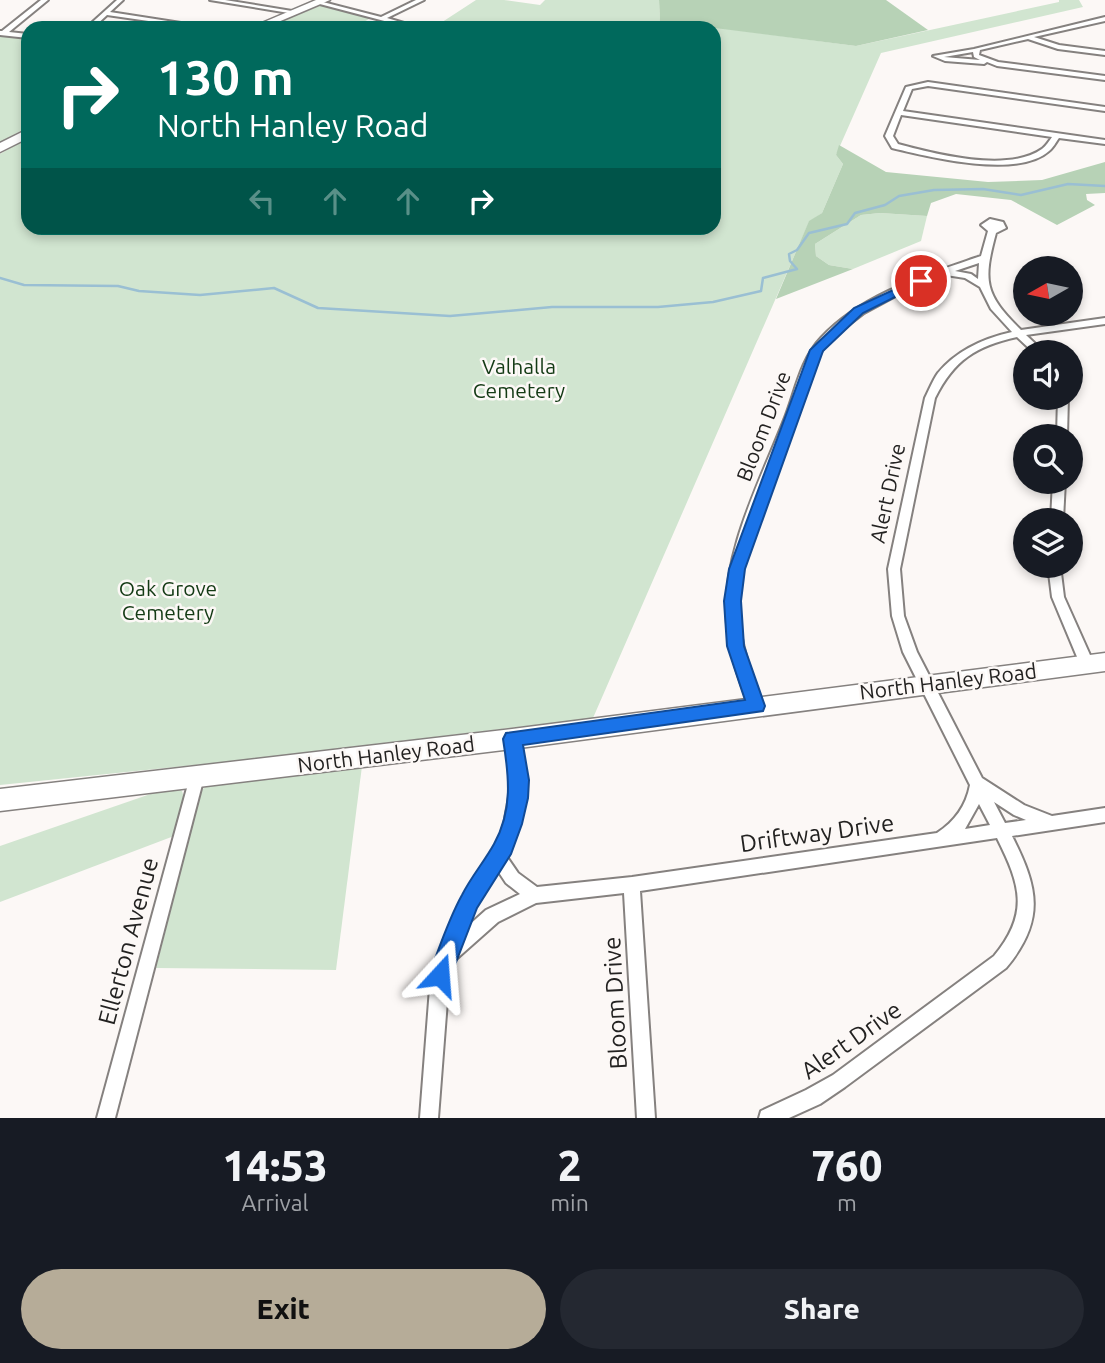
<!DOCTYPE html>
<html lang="en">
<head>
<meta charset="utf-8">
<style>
  :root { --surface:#171b24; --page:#242831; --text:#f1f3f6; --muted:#9ea1a6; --accent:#b6ac98 }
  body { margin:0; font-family:Ubuntu,sans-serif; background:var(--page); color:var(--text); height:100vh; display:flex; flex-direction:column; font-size:26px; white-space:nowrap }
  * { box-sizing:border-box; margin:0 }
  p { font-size:23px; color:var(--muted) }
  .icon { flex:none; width:38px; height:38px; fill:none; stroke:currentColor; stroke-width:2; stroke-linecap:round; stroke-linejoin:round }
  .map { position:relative; height:1118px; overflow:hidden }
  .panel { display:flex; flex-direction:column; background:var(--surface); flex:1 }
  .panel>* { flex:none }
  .hud { position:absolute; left:21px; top:21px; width:700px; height:214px; border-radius:21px; box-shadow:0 4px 10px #0003; background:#00695c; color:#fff; overflow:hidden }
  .needle { width:46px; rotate:261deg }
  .controls { position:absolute; left:1013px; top:256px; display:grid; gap:14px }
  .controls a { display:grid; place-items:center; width:70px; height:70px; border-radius:50%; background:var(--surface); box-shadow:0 4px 10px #0003; font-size:35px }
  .pin { position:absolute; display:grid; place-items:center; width:60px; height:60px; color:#fff; margin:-30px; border:4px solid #fff; border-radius:50%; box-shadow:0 2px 7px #0007 }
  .me { position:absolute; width:77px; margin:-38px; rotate:19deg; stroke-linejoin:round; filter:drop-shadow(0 0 5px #0008) }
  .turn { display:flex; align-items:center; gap:24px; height:147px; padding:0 21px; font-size:32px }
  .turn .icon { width:91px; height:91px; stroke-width:2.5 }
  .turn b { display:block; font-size:49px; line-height:60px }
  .lanes { display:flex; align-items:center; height:66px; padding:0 21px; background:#0003; justify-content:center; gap:35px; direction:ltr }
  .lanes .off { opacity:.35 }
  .eta { display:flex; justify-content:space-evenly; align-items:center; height:119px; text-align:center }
  .eta b { font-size:42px; font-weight:800; line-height:49px }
  .button { display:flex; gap:14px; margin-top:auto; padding:14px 21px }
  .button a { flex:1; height:80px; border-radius:42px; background:var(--accent); color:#111; font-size:28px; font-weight:800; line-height:80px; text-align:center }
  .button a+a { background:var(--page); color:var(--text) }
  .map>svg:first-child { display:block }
  .green { fill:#d1e5d0 }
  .forest { fill:#b7d2b6 }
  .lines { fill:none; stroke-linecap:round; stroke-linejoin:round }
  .stream { stroke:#9abfd3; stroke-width:2.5 }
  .minor-casing { stroke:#85817f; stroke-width:4 }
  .primary-casing { stroke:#85817f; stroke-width:3 }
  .minor { fill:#fff; fill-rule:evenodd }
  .primary { fill:#fff; fill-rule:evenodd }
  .route { fill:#1a73e8; stroke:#114b97; stroke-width:2 }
  .labels { text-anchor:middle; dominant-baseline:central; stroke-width:5; stroke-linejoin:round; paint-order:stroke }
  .park-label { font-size:21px; fill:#133a14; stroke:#fcf8f6 }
  .street-label { font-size:21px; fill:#232221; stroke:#fcf8f6 }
  .near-street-label { font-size:24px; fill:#232221; stroke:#fcf8f6 }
</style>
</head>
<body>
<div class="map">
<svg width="1105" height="1118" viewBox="0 0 1105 1118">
  <rect width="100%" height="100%" fill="#fcf8f6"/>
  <!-- green -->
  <g class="green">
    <path d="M476,0H504L540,5L545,0H659L660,20L856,46L1059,2V0H1079L1083,7L881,53L836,155L843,164L822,213L809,222L593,718L224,762L0,785V154L28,138V228H714V28H433Z"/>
    <path d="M322,5L371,18L352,28H265Z"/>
    <path d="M0,34L28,37V127L0,142Z"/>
    <path d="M880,213L927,216L921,241L853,269L829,265L816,256L815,244L861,215Z"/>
    <path d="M362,766L336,970L156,968L201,791L205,787Z"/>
    <path d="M177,788L182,791L184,798L174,836L0,902V846L162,790Z"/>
  </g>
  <!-- forest -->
  <g class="forest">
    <path d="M659,0H886L928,30L856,46L660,21Z"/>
    <path d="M839,145L886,172L988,182L1042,180L1105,162V193L1086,194L1087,200L1095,205L1057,225L1011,200L956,194L931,203L927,216L880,213L861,215L815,244L816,256L829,265L853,269L776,299L809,221L822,213L843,164L836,155Z"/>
  </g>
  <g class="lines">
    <!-- stream -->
    <path class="stream" d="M0,278L24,285L118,286L139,291L200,295L274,288L318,308L450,316L552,307H658L713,302L761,291L763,278L797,269L790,261L789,254L797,250L809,233L847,224L855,213L885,205L899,196L934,190L983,189L1021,195L1068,184L1105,186"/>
    <!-- minor casing -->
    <g class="minor-casing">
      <g id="minor">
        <path d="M41,0H48L9,32L28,34V38L0,35V31H2Z"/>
        <path d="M117,0H123L110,12L213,28H197L107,15L93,28H86Z"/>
        <path d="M210,0H225L298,12L295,14Z"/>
        <path d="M416,0H424L387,18L421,28H411L316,3L319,1L381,17Z"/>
        <path d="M1105,17V21L1034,37L1059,45L1105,51V55L1058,49L1028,39L980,50L979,55L998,62L1105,76V80L997,66L987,62L984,64L945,61L933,56L974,49ZM973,52L974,57L980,60L944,57Z"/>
        <path d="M928,82L1105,107V111L928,86L912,89L903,111L1105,140V144L1059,138C1056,142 1053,148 1049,151C1018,179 929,157 892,148L885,136L906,87ZM901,115L1052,137C1049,141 1046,146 1042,149C1008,173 935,154 898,144L893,136Z"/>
        <path d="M990,219L1003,222L1006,228L996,233C983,281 984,294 1021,330L1105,318V324L1026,335L1044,352H1033L1017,337C976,346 954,360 935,398L900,569L904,616L917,652L982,778L1024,805L1052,816L1105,808V822L1012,836C1038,887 1046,920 1006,968L845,1087L820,1104L789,1118H759L761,1111L806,1090L833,1075L994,956C1030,913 1020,884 997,838L640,891L655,1118H637L624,893L536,903L498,922L454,961L449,975L438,1118H420L431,975L437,962L436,959L442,950L463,897L497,845L504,824L512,781L505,739L507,735L512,733L517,735L519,739L526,781L520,824L507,857L518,873L537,887L632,877L937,833C955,821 966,806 970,785L903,652L892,616L888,569L925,398C929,390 933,380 938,373C957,350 985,338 1012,332L991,309L980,287L965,278L946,275L903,292L864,313L828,341L820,354C809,376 803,401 794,424C770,483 737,548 739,613C740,645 752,676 763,706L761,710L756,712L751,710L749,706C739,679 729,652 727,624C721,554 759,484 784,420C795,393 800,360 821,338C862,294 926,275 981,256L988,231L981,225ZM979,263L978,279L971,274L955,271ZM994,802L1014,815L1026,820L1005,823ZM979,804L990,825L965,829ZM498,871L506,883L520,894L486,910L467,927L475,907Z"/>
        <path d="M1058,397H1068L1067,436H1057Z"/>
        <path d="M1053,481H1065L1063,520H1051Z"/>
        <path d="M1048,565H1060L1064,597L1094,664L1092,668L1087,669L1082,668L1080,664L1052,597Z"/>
        <path d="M197,771L202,772L204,777L115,1118H97L190,777L192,772Z"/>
      </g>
    </g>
    <!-- primary casing -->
    <g class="primary-casing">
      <g id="primary">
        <path d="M316,0H330L264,28H250Z"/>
        <path d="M28,129V138L0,152V143Z"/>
        <path d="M1105,653V671L512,749L0,811V789L512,729Z"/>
      </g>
    </g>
    <!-- minor -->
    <use href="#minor" class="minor"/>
    <!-- primary -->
    <use href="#primary" class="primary"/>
  </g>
  <!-- route -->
  <path class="route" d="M917,279L927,281L863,313L823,351L745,569L741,601L744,646L765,706L763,711L523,745L529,780L528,798L522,824L511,854L477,908L448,983L440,986L432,983L429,975C439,949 448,920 462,895C471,877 484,862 494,844C513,810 509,776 503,739L506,733L745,700L727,646L724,601L729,569L810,350L854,308Z"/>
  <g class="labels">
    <!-- park labels -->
    <g class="park-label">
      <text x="519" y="366">Valhalla<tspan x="519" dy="24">Cemetery</tspan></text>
      <text x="168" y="588">Oak Grove<tspan x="168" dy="24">Cemetery</tspan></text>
    </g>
    <!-- street labels -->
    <g class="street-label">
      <text transform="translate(763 426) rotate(-69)">Bloom Drive</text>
      <text transform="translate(887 493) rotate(-78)">Alert Drive</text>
      <text transform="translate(948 681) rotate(-7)">North Hanley Road</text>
      <text transform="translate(386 754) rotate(-7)">North Hanley Road</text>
    </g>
    <!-- near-street labels -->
    <g class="near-street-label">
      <text transform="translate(817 833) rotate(-8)">Driftway Drive</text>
      <text transform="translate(128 941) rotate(-75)">Ellerton Avenue</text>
      <text transform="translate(615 1003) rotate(-93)">Bloom Drive</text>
      <text transform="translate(851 1040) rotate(-35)">Alert Drive</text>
    </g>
  </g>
</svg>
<div class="controls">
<a><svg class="needle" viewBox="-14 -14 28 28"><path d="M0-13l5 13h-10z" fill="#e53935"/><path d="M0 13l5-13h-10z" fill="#9ea1a6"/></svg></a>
<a><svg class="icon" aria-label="sound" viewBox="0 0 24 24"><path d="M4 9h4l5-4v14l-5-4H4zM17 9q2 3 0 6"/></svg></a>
<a><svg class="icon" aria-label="search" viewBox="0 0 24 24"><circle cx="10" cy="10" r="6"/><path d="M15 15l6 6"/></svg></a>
<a><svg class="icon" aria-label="layers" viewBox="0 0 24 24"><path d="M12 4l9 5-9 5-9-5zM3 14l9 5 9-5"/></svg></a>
</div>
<div class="pin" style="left:921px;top:281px;background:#d93025"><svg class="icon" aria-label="arrive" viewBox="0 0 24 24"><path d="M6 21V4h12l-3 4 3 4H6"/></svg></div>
<svg class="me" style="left:440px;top:975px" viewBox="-20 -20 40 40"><path d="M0-17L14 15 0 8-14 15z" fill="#1a73e8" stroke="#fff" stroke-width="4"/></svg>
<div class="hud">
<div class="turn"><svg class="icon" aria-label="right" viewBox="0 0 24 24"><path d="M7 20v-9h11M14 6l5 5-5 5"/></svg><div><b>130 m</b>North Hanley Road</div></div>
<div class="lanes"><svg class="icon off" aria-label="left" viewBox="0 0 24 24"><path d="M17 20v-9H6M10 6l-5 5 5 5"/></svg><svg class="icon off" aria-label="ahead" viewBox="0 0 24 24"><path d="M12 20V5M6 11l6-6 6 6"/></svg><svg class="icon off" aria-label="ahead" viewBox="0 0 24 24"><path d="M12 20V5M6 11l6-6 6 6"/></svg><svg class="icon" aria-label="right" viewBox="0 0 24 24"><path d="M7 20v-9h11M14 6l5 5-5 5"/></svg></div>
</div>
</div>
<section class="panel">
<div class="eta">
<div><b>14:53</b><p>Arrival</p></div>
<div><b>2</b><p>min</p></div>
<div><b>760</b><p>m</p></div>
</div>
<div class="button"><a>Exit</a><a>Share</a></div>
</section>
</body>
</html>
